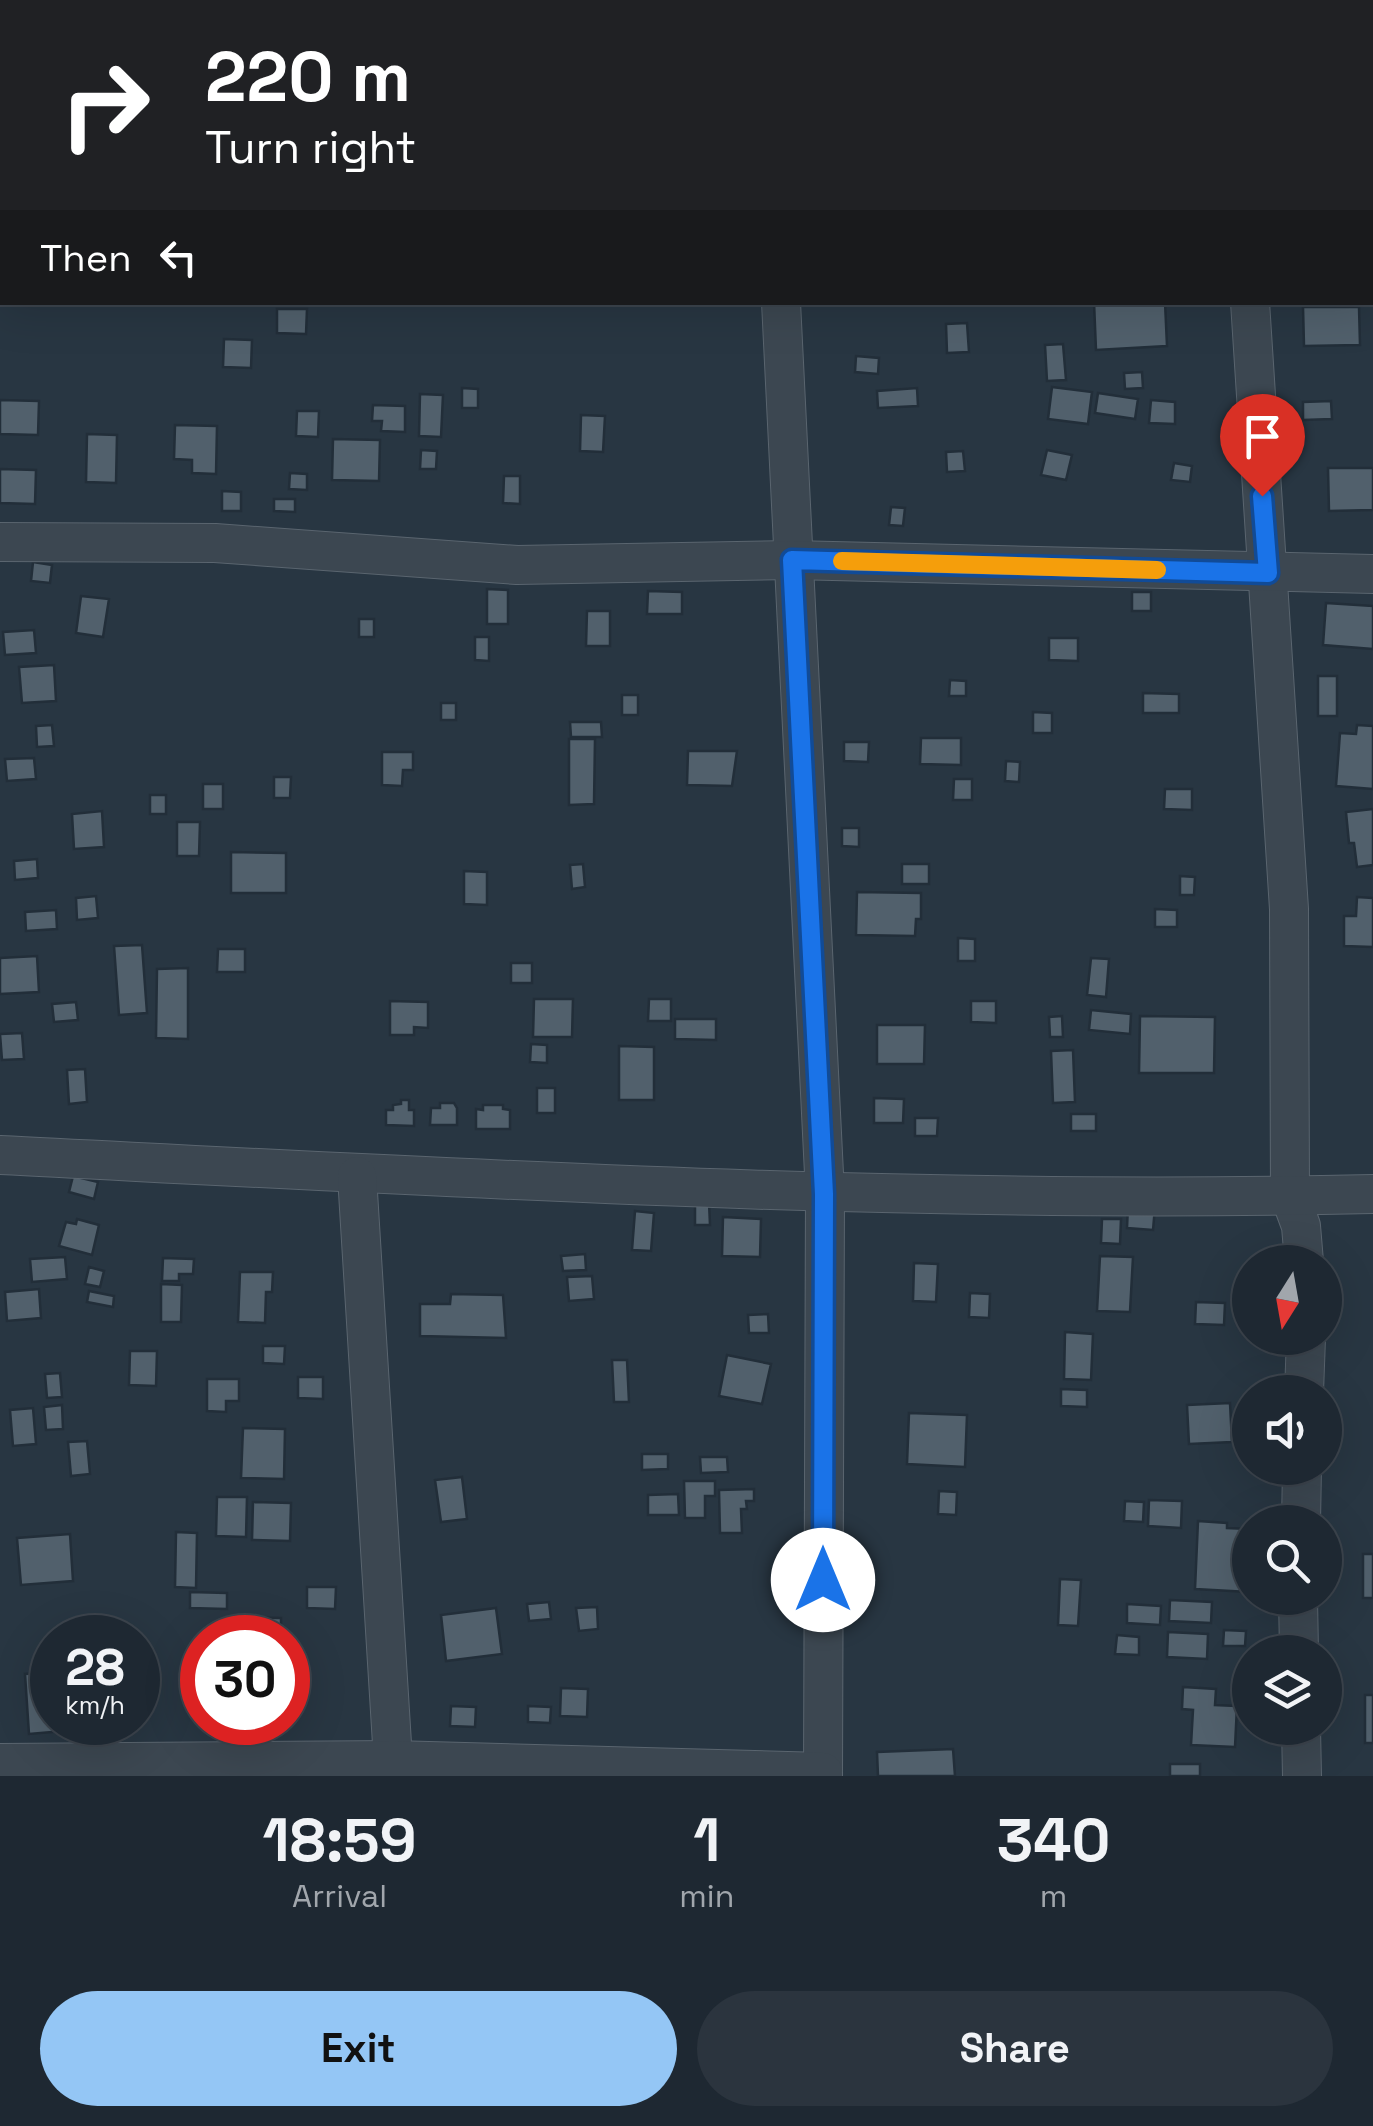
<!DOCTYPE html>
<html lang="en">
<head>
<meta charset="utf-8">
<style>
  :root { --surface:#1e2832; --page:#2b343e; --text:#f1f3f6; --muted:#a1a6ac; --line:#3c444d; --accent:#94c6f5 }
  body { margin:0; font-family:"Space Grotesk",sans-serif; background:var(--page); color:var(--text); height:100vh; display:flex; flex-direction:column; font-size:38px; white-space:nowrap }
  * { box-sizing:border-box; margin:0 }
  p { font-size:32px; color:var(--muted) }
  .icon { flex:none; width:55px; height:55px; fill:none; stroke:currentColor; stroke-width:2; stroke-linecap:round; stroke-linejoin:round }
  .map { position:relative; height:1776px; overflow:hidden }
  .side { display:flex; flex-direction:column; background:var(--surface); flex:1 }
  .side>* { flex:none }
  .hud { position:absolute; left:0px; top:0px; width:1375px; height:305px; box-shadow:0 10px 40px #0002,0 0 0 2px var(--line); background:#202124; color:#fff; overflow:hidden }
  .needle { width:65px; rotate:191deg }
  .controls { position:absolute; left:1232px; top:1245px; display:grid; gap:20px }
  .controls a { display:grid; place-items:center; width:110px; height:110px; border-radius:50%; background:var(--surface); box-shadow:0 10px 40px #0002,0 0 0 2px var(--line); font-size:50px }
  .speed { position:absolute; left:30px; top:1615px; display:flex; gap:20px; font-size:50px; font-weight:700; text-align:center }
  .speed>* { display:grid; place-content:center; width:130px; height:130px; border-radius:50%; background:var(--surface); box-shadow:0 10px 40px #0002,0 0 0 2px var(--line); line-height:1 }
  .speed small { font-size:25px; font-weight:400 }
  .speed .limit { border:15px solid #d22; background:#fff; color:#111 }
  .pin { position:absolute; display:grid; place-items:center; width:85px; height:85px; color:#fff; margin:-102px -42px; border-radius:50% 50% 50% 0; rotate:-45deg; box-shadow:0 0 10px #0007 }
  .pin .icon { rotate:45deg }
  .me { position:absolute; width:110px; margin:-55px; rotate:0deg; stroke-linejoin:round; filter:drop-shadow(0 0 8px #0008) }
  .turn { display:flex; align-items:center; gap:35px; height:210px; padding:0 40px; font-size:45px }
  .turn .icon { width:130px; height:130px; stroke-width:2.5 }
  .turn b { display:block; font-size:70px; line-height:85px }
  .then { display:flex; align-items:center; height:95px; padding:0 40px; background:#0003; gap:20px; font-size:38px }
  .eta { display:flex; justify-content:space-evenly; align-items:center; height:170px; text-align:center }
  .eta b { font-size:60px; font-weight:800; line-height:70px }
  .button { display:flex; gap:20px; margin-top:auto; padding:20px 40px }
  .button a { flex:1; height:115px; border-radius:60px; background:var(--accent); color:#111; font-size:40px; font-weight:800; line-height:115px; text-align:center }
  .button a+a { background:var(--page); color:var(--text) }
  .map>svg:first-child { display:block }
  .building { fill:#51606c; stroke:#222e39; stroke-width:2.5 }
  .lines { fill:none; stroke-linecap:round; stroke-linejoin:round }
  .minor-casing { stroke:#5a656f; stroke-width:40 }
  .minor { stroke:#3c4751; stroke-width:38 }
  .route-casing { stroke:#114b97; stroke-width:25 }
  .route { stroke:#1a73e8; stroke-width:18 }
  .slow { stroke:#f59e0b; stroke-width:18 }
</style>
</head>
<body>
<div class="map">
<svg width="1373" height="1776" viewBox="0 0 1373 1776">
  <rect width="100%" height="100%" fill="#283642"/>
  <!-- building -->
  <g class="building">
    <path d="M1094,302H1165L1167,346L1096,350Z"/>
    <path d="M1303,307H1359L1360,345L1304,346Z"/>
    <path d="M277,309H307L306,334L277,333Z"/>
    <path d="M967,323L969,352L947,353L946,324Z"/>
    <path d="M224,339L252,340L251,368L223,367Z"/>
    <path d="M1063,344L1066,380L1047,381L1045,345Z"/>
    <path d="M856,356L879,358L878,374L855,372Z"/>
    <path d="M1142,372L1143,388L1125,389L1124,373Z"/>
    <path d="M1052,387L1092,392L1088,424L1048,419Z"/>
    <path d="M462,388L478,389V408H462Z"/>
    <path d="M917,388L918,406L878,408L877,391Z"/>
    <path d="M1098,393L1138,399L1135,419L1095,413Z"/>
    <path d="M420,394L443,395L441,437L419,436Z"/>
    <path d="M0,400L39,401L38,435L0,434Z"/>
    <path d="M1151,400L1175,402V424L1149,423Z"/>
    <path d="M1331,401L1332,419L1303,420V402Z"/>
    <path d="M373,405L405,406V432L381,431L382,421H372Z"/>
    <path d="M297,411H319L318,437L296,436Z"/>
    <path d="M581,415L605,416L603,452L580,451Z"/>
    <path d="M175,425L217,426L216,474L192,473V460L174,459Z"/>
    <path d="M87,434L117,435L116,483L86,482Z"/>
    <path d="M333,439L380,440L379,481L332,480Z"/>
    <path d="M421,450L437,451L436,469H420Z"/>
    <path d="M1047,450L1072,455L1066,480L1041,475Z"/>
    <path d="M963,451L965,471L947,472L946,452Z"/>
    <path d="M1174,463L1192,466L1190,482L1171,480Z"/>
    <path d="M1328,468H1373V510L1329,511Z"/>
    <path d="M0,469L36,470L35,504L0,503Z"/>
    <path d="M290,473L307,474V490L289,489Z"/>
    <path d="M504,476H520V504L503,503Z"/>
    <path d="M222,491L241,492V511H222Z"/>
    <path d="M274,499H295V512L274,511Z"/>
    <path d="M891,507L905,508L903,526L889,525Z"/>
    <path d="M33,562L52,565L50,583L31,581Z"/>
    <path d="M487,589L508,590V624H487Z"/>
    <path d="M648,591L682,592V614H647Z"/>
    <rect x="1132" y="592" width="19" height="19"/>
    <path d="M81,596L109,599L103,637L76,633Z"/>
    <path d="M1326,603L1373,606V649L1323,645Z"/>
    <path d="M587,611H610V646H586Z"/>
    <rect x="359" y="619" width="15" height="18"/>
    <path d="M34,630L36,653L5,655L3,632Z"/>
    <path d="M475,637H489V661L475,660Z"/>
    <path d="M1049,638H1078V661L1049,660Z"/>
    <path d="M54,665L56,701L22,703L19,667Z"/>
    <rect x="1318" y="676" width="19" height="40"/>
    <path d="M950,680L966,681V696H949Z"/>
    <path d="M1143,693L1179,694V713H1143Z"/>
    <rect x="622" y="695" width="16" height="20"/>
    <rect x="441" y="703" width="15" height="17"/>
    <path d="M1033,712L1052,713V733H1033Z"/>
    <path d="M570,722H601L602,737H571Z"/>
    <path d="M52,725L54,746L37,747L36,726Z"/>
    <path d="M1357,725L1373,726V789L1336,786L1340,733L1356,734Z"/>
    <path d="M921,738H961V765L920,764Z"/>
    <path d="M569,739H595L594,804L569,805Z"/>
    <path d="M844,742H869L868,762L844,761Z"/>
    <path d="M688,751H737L732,786L687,785Z"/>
    <path d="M382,752H413V770H403L402,786L382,785Z"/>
    <path d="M34,758L36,779L7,781L5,759Z"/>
    <path d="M1006,761L1020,762L1019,782L1005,781Z"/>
    <path d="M274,777H291L290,798H274Z"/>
    <path d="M954,779H972V800H953Z"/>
    <rect x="203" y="784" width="20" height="25"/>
    <path d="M1165,789H1192V810L1164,809Z"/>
    <rect x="150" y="795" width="16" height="19"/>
    <path d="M1373,809V865L1357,867L1354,843H1349L1346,812Z"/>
    <path d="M102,811L104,847L74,849L72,814Z"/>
    <path d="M177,822H200L199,856H177Z"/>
    <path d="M842,828H859V847L842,846Z"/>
    <path d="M231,852L286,853V893H231Z"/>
    <path d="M37,859L38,878L15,880L14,861Z"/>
    <path d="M583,864L585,887L572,889L570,865Z"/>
    <rect x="902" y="864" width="27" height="20"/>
    <path d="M464,871L487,872V905L464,904Z"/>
    <path d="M1180,876L1195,877L1194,895H1180Z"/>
    <path d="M857,892L921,893V919H916L915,936L856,935Z"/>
    <path d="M96,896L98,918L77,920L76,898Z"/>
    <path d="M1357,897L1373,898V947L1344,946V916H1356Z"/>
    <path d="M1155,909L1177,910V927H1155Z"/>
    <path d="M56,910L57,929L26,931L25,912Z"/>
    <path d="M958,938L975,939V961H958Z"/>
    <path d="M142,945L147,1013L119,1015L114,946Z"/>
    <path d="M218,949H245V972H217Z"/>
    <path d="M37,956L39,992L0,994V958Z"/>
    <path d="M1091,958L1109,959L1106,997L1087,995Z"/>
    <rect x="511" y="963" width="21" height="20"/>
    <path d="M188,968V1039L156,1038L157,969Z"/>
    <path d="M534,999H573L572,1037H533Z"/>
    <path d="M649,999H671V1021H648Z"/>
    <path d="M390,1001L428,1002V1028L414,1027V1035H390Z"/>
    <path d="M971,1001H996V1023L971,1022Z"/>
    <path d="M76,1002L78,1020L54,1022L52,1004Z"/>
    <path d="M1091,1010L1131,1014L1130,1034L1089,1030Z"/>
    <path d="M1062,1016L1063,1037H1050L1049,1017Z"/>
    <path d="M1140,1016L1215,1017L1214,1073H1139Z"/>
    <path d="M675,1019H716V1040L675,1039Z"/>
    <path d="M877,1025H925L924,1064H877Z"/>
    <path d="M22,1033L24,1059L2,1060L0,1034Z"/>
    <path d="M531,1044L547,1045V1063L530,1062Z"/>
    <path d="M619,1046L654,1047V1100H619Z"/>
    <path d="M1073,1050L1075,1102L1053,1103L1051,1051Z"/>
    <path d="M85,1069L87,1102L69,1104L67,1070Z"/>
    <rect x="537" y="1088" width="18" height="25"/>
    <path d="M874,1098L904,1099L903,1123H874Z"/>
    <path d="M401,1100H409V1110H414V1126L386,1125V1110H393V1105L401,1104Z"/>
    <path d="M440,1103H454L457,1108V1125H430L431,1108H440Z"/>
    <path d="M483,1105H503V1109L510,1110V1129H476V1109L483,1110Z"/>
    <rect x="1071" y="1114" width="25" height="17"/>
    <path d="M915,1118H938L937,1136H915Z"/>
    <path d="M73,1176L98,1182L94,1199L69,1192Z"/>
    <path d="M695,1202H709L710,1225H695Z"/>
    <path d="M1128,1206L1155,1207L1153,1230L1127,1228Z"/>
    <path d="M635,1211L654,1213L651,1251L632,1250Z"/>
    <path d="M723,1217L761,1219L760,1257L722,1256Z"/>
    <path d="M77,1219L99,1225L92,1255L59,1246L66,1222L76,1224Z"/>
    <path d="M1102,1219H1121L1120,1244L1101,1243Z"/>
    <path d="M585,1254L586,1270L563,1271L561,1256Z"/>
    <path d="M1100,1256L1133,1257L1130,1312L1097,1311Z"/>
    <path d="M65,1257L67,1279L32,1282L30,1259Z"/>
    <path d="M163,1258L194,1259L193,1274H179V1281H162Z"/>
    <path d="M914,1263L938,1264L936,1302L913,1301Z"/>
    <path d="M89,1267L104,1271L100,1287L85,1284Z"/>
    <path d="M240,1272H273L272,1292H266L265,1323L238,1322Z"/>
    <path d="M592,1276L594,1299L569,1301L567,1277Z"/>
    <path d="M161,1284L182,1285L181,1322H161Z"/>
    <path d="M39,1289L41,1318L7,1321L5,1292Z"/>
    <path d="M89,1291L114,1296L113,1307L87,1302Z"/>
    <path d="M970,1293L990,1294L989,1318L969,1317Z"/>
    <path d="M451,1294L503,1295L506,1338L420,1336V1304H450Z"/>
    <path d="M1196,1302L1225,1303L1224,1325L1195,1324Z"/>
    <path d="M768,1314L769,1333H749L748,1315Z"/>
    <path d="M1065,1332L1093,1334L1091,1380L1064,1379Z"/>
    <path d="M263,1346H285L284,1364L263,1363Z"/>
    <path d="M130,1351H157L156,1386L129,1385Z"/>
    <path d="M727,1355L771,1364L762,1404L719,1396Z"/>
    <path d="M612,1360H627L629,1402H614Z"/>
    <path d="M60,1373L62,1397L47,1398L45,1374Z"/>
    <path d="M298,1377H323V1399L298,1398Z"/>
    <path d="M207,1379H239V1401H226V1412L207,1411Z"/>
    <path d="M1061,1389L1087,1390V1407L1061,1406Z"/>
    <path d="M1230,1403L1232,1442L1189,1444L1187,1405Z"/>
    <path d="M62,1405L63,1429L46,1430L44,1407Z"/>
    <path d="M33,1408L36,1444L13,1446L10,1410Z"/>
    <path d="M909,1413L967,1415L965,1467L907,1464Z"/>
    <path d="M243,1428L285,1429L284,1479L241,1478Z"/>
    <path d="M87,1441L90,1474L71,1476L68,1442Z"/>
    <path d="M642,1454H668V1469L642,1470Z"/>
    <path d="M700,1457H727L728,1472L701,1473Z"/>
    <path d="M462,1477L467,1519L441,1522L435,1480Z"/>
    <path d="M684,1481H715V1496H705V1518H685Z"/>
    <path d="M754,1489V1501H746L747,1509H741L742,1533H720L719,1490Z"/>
    <path d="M939,1491L957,1492L956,1515L938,1514Z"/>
    <path d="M678,1494L679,1515H648V1495Z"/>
    <path d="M217,1497H247L246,1537L216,1536Z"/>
    <path d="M1149,1500L1182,1501L1181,1528L1148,1526Z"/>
    <path d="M1125,1501L1144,1502L1143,1522L1124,1521Z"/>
    <path d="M253,1502L291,1503L290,1541L252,1540Z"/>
    <path d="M1198,1521L1227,1523V1528L1250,1529L1249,1592L1195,1589Z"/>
    <path d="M176,1532L197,1533L196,1588L175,1587Z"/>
    <path d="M70,1534L73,1581L21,1585L17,1538Z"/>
    <rect x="1363" y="1554" width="10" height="44"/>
    <path d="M1060,1579L1081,1580L1078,1626L1058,1625Z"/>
    <path d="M307,1587H336L335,1609L307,1608Z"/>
    <path d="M190,1592L227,1593V1609L190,1608Z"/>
    <path d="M1170,1600L1212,1602L1211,1623L1169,1621Z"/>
    <path d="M549,1602L551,1619L529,1621L527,1604Z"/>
    <path d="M1127,1604L1161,1606L1160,1625L1127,1623Z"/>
    <path d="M597,1607L598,1629L579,1631L576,1608Z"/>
    <path d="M496,1608L502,1654L446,1661L441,1615Z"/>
    <path d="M231,1617L281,1618V1638H231Z"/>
    <path d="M1224,1630L1246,1631L1245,1646H1223Z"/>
    <path d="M1168,1632L1208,1634L1207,1659L1167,1657Z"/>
    <path d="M1117,1635L1139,1637V1655L1115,1654Z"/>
    <path d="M52,1672V1722H86L87,1729L29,1734L25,1674Z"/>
    <path d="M1183,1687L1216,1689L1215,1705L1237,1706L1235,1747L1191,1745L1193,1710L1182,1709Z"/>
    <path d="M561,1688L588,1689L587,1717L560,1716Z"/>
    <rect x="1365" y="1695" width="8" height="48"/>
    <path d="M451,1706L476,1707L475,1727L450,1726Z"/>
    <path d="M528,1706L551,1707L550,1723L528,1722Z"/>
    <path d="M953,1749L955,1776H878L877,1752Z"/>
    <rect x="1170" y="1764" width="30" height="12"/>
  </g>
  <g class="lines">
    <!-- minor casing -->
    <g class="minor-casing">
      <g id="minor">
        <path d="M770,0V2"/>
        <path d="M1231,0V2"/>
        <path d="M781,302L825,1194L823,1776"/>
        <path d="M1250,302L1289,909L1290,1196L1301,1226L1304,1262"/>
        <path d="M0,542L215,543L517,565L792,560L1373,574"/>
        <path d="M0,1155C458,1178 915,1205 1373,1194"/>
        <path d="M357,1176L393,1760"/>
        <path d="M1304,1392L1306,1338"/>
        <path d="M1301,1522L1302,1468"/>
        <path d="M1298,1598L1299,1652"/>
        <path d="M1301,1728L1302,1776"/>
        <path d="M0,1763L393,1760L823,1772"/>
      </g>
    </g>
    <!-- minor -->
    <use href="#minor" class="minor"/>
  </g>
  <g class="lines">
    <!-- route casing -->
    <g class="route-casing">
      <path id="route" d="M823,1580L824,1194L792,560L1268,573L1262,496"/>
    </g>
    <!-- route -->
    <use href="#route" class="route"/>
    <!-- slow -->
    <path class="slow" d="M842,561L1157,570"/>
  </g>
</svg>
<div class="controls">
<a><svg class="needle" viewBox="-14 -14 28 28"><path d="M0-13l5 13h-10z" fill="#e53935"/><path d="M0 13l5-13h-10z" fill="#a1a6ac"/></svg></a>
<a><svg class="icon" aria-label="sound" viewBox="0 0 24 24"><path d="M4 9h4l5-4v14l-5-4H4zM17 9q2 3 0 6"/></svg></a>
<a><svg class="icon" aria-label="search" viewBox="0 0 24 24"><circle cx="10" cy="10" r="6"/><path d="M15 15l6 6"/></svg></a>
<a><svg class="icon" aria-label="layers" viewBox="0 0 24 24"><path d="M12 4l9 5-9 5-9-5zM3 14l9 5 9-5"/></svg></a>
</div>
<div class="speed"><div>28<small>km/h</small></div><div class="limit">30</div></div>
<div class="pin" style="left:1262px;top:496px;background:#d93025"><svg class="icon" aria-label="arrive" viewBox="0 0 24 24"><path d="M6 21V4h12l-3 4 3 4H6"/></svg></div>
<svg class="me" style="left:823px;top:1580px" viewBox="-20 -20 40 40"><circle r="19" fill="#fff"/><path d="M0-13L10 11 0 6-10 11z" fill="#1a73e8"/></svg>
<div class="hud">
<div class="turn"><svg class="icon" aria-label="right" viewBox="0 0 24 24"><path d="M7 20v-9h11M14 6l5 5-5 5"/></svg><div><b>220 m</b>Turn right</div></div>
<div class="then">Then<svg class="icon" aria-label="left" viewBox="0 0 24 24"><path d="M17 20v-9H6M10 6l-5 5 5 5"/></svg></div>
</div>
</div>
<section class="side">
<div class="eta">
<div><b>18:59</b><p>Arrival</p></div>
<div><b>1</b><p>min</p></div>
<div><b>340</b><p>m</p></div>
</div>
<div class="button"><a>Exit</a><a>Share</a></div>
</section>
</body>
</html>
